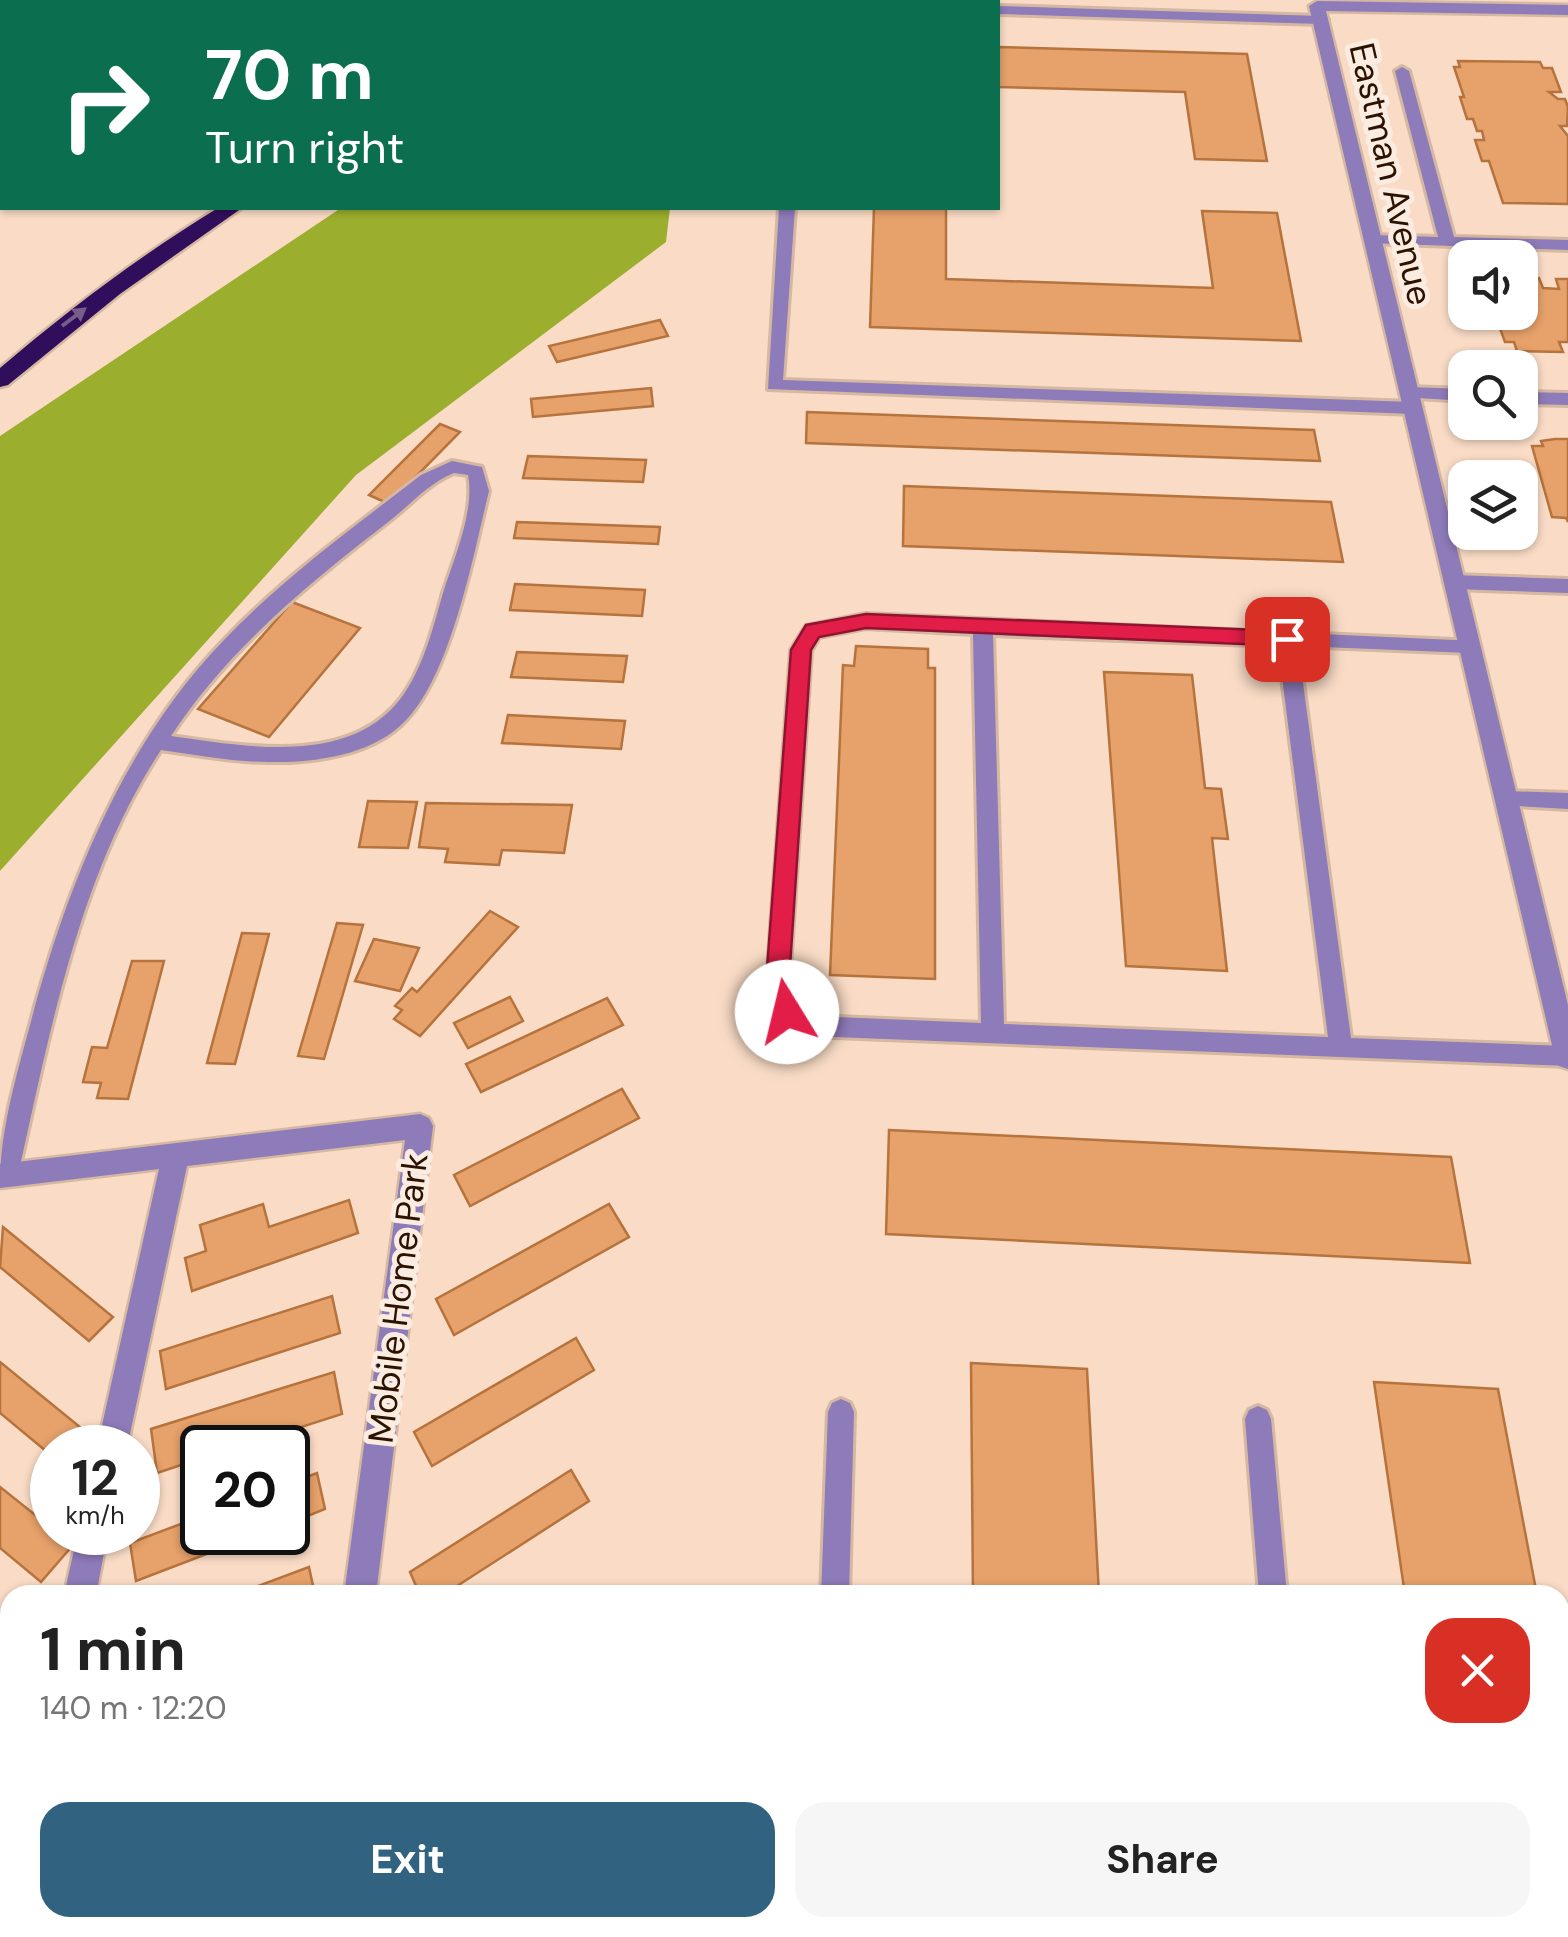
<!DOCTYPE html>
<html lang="en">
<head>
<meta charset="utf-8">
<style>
  :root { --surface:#fff; --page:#f6f6f6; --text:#222; --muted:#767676; --accent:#316381 }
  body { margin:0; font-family:"DM Sans",sans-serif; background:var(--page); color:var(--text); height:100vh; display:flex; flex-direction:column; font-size:38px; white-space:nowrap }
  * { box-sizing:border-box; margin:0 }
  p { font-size:32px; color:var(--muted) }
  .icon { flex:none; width:55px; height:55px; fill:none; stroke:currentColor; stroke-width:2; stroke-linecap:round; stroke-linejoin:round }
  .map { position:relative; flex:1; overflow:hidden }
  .side { position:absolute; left:0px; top:1585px; width:1570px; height:352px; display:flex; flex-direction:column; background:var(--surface); border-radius:30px 30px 0 0; box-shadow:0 2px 8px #0004 }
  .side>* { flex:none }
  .top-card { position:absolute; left:0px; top:0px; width:1000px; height:210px; box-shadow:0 2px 8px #0004; background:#0b6e4f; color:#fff; overflow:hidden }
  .fabs { position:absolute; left:1448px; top:240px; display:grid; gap:20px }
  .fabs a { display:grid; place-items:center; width:90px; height:90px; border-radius:20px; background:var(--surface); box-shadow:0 2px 8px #0004; font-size:50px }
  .speed { position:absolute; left:30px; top:1425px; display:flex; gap:20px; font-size:50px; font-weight:700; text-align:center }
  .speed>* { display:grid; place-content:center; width:130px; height:130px; border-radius:50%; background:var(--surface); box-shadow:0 2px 8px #0004; line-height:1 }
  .speed small { font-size:25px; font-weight:400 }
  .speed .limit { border:5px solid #111; border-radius:15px; background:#fff; color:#111 }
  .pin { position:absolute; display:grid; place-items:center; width:85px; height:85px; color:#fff; margin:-42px; border-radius:20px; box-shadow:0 5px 15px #0006 }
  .me { position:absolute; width:110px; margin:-55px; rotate:351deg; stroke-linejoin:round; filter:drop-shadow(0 0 8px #0008) }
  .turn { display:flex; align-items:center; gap:35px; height:210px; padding:0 40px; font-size:45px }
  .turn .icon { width:130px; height:130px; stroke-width:2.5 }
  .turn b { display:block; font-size:70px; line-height:85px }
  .round { display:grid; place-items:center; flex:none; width:105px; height:105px; border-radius:30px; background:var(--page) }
  .overview { display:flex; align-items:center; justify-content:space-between; height:170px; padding:0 40px }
  h1 { font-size:60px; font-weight:700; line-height:75px }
  .action { display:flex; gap:20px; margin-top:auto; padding:20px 40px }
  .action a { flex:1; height:115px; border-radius:30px; background:var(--accent); color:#fff; font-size:40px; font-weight:700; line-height:115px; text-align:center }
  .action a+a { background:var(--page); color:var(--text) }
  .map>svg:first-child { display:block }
  .forest { fill:#9bae2d }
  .building { fill:#e7a16a; stroke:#b6733d; stroke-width:2.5 }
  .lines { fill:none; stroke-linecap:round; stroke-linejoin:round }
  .service-casing { stroke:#d5b8a2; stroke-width:6 }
  .minor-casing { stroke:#d5b8a2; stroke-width:5 }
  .motorway-casing { stroke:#d5b8a2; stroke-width:5 }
  .service { fill:#8e7bb9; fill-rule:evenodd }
  .minor { fill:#8e7bb9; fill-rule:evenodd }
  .motorway { fill:#310e5b; fill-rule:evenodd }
  .oneway { fill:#785c8a }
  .route { fill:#e11d48; stroke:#92132f; stroke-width:2.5 }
  .labels { text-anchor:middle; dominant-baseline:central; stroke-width:10; stroke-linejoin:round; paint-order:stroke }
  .street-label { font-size:35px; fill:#2c1200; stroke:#fbece1 }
</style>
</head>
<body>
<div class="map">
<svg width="1568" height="1937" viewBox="0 0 1568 1937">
  <rect width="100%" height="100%" fill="#fadcc6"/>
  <!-- forest -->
  <path class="forest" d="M341,208H670L666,242L356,475L0,871V436Z"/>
  <!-- building -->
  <g class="building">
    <path d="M998,47L1247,54L1267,161L1195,159L1185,92L998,87Z"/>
    <path d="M1458,61L1540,62L1543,68H1552L1561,92H1549L1558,99H1565L1568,107L1567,126H1560L1568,136V204L1503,203L1489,161H1482L1475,140H1484L1482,131H1477L1473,119H1467L1460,97H1464L1454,67H1460Z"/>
    <path d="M874,208H946V279L1213,288L1202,211L1277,213L1301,341L870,327Z"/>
    <path d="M1520,278H1539L1543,288L1559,289L1556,279H1568V342H1559L1563,352L1517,351L1514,342H1505L1494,312H1520Z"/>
    <path d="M660,320L668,336L557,362L549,346Z"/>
    <path d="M651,388L653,406L533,417L531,399Z"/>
    <path d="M807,412L1314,430L1320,461L806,443Z"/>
    <path d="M440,424L460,432L389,504L369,495Z"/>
    <path d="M1555,439H1568V522L1566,518L1552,517L1532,446H1543L1541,441Z"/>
    <path d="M528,456L646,460L643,482L523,478Z"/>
    <path d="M904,486L1331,502L1343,562L903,546Z"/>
    <path d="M517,522L660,527L658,544L514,538Z"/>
    <path d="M515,584L645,590L642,616L510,610Z"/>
    <path d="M292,602L360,628L269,737L198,709Z"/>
    <path d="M856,646L928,649V668H935V979L830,975L843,665L854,666Z"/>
    <path d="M517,652L627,656L623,682L511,677Z"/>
    <path d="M1104,672L1192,675L1205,788L1221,789L1228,839L1212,838L1227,971L1126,966Z"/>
    <path d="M508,715L625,721L621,749L502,743Z"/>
    <path d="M368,801L417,802L408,848L359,847Z"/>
    <path d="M426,803L572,805L564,853L502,850L499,865L445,862L448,849L419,847Z"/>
    <path d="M490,911L518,927L420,1036L394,1019L402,1010L395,1006L412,988L417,992Z"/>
    <path d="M337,923L363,925L324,1059L298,1056Z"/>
    <path d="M242,933L269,934L235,1064L207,1063Z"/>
    <path d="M374,939L419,948L400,991L355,981Z"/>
    <path d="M132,961H164L128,1099L97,1098L101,1083L83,1082L92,1047L107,1048Z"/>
    <path d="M510,997L523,1021L468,1048L454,1023Z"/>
    <path d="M607,998L623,1025L481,1092L466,1064Z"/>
    <path d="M622,1089L639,1118L470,1206L454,1175Z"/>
    <path d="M889,1130L1451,1157L1470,1263L886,1234Z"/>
    <path d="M349,1200L358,1233L192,1291L185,1258L206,1251L200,1225L263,1204L269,1227Z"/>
    <path d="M609,1204L629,1237L454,1335L436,1299Z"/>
    <path d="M3,1227L113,1317L89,1341L0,1267Z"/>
    <path d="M332,1296L340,1333L166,1389L160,1351Z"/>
    <path d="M576,1338L594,1370L432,1466L414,1432Z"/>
    <path d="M0,1362L92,1437L82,1448H52V1456L0,1413Z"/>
    <path d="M971,1363L1087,1369L1099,1595H973Z"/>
    <path d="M334,1372L342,1414L236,1448H202V1458L157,1473L151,1429Z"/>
    <path d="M1374,1382L1498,1389L1537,1595H1405Z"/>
    <path d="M571,1470L589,1501L443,1595H420L410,1572Z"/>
    <path d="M317,1473L325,1509L288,1524V1484Z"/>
    <path d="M0,1487L73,1545L41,1582L0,1548Z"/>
    <path d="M202,1516V1532H264L136,1581L130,1543Z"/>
    <path d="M309,1567L315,1595H234Z"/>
    <path d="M0,1647L10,1656V1704L2,1714Z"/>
    <path d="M1560,1719L1568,1762V1787L1560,1786Z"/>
    <path d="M231,1928H244L246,1937H209Z"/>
  </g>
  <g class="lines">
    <!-- service casing -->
    <g class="service-casing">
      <g id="service">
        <path d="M998,6L1321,16L1328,20L1321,24L998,14Z"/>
        <path d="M1402,67L1409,71L1454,237L1568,240V250L1367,243V237L1373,235L1438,237L1395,71Z"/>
        <path d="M779,208H795L783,380L1413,402L1422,408L1413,414L768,389Z"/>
        <path d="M1409,387L1465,389V401L1403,397L1400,393Z"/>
        <path d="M1520,392L1568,393V405L1520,404Z"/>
        <path d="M452,461L482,467L489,491C473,556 450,682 400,726C367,756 311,763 269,762C233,762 197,755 161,750C79,874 50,1032 18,1175L15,1183L0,1184C0,1124 20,1065 35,1006C72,874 127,740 224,640C283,578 354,527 421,475ZM454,473L468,475C475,511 454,558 443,593C433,628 423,669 401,698C349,767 243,746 171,736C230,647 308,584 392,519C412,503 429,483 454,473Z"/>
        <path d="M1454,575L1568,579V593L1454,589L1444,582Z"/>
        <path d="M866,614L1477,641L1480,646L1470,653L1298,646L1351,1038L1568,1046V1066L809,1036L779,1019L767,982L791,650L806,626ZM866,628L973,634L981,1023L813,1016L797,1006L789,982L811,651L819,637ZM993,635L1278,646L1328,1037L1004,1024Z"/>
        <path d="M1506,791L1568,793V809L1499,805L1496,799L1499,793Z"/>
        <path d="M841,1399L850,1403L854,1412L849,1595H821L828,1412L832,1403Z"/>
        <path d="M1258,1406L1267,1410L1271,1419L1287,1595H1259L1245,1419L1249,1410Z"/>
        <path d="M807,1928H838V1937H806Z"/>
        <path d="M883,1928H1055L1059,1937H887Z"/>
        <path d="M1286,1928H1317L1318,1937H1286Z"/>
      </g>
    </g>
    <!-- minor casing -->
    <g class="minor-casing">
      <g id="minor">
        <path d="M1317,1L1568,5V15L1326,11L1568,1005V1069L1559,1066L1555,1058L1309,6Z"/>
        <path d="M420,1114L429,1118L433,1126L376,1595H344L405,1140L187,1166L127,1448H97L159,1169L0,1188V1164Z"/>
        <path d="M78,1532H108L96,1595H64Z"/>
        <path d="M10,1896V1928H24L22,1937H0V1900Z"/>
        <path d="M301,1928H335L334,1937H300Z"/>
      </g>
    </g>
    <!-- motorway casing -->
    <g class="motorway-casing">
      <path id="motorway" d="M218,208H242L120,294L8,385L0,387V368C69,309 141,255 218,208Z"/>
    </g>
    <!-- service -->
    <use href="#service" class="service"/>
    <!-- minor -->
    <use href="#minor" class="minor"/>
    <!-- motorway -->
    <use href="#motorway" class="motorway"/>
  </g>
  <!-- one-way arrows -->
  <defs><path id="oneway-solid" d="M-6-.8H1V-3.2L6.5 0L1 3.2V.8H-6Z" transform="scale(2.5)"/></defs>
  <use class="oneway" href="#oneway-solid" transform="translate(74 317) rotate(-37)"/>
  <!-- route -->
  <path class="route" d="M866,614L1287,631L1297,639L1287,646L866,628L819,637L811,650L789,982L799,1012L795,1020H779L766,982L791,650L806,625Z"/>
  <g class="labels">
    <!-- street labels -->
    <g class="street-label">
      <text transform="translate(1391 174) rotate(77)">Eastman Avenue</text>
      <text transform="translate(398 1298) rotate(-83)">Mobile Home Park</text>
    </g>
  </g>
</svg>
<div class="fabs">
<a><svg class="icon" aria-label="sound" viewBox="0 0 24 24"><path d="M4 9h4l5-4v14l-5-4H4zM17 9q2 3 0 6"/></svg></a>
<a><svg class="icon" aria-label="search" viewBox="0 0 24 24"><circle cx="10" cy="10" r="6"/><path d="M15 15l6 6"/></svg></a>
<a><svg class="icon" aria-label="layers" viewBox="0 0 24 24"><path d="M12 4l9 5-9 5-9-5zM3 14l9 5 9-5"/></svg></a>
</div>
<div class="speed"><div>12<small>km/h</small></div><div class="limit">20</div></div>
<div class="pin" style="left:1287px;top:639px;background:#d93025"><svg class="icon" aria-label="arrive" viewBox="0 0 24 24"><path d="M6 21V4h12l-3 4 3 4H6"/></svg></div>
<svg class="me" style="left:787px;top:1012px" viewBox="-20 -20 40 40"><circle r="19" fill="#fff"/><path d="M0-13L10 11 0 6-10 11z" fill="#e11d48"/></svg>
<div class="top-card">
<div class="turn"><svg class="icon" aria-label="right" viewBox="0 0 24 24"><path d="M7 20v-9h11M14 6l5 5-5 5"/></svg><div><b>70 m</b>Turn right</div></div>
</div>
<section class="side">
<div class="overview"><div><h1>1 min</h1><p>140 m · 12:20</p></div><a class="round" style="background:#d93025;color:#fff"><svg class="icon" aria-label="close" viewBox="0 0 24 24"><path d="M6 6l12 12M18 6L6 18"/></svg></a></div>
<div class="action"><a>Exit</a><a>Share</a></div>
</section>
</div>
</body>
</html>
